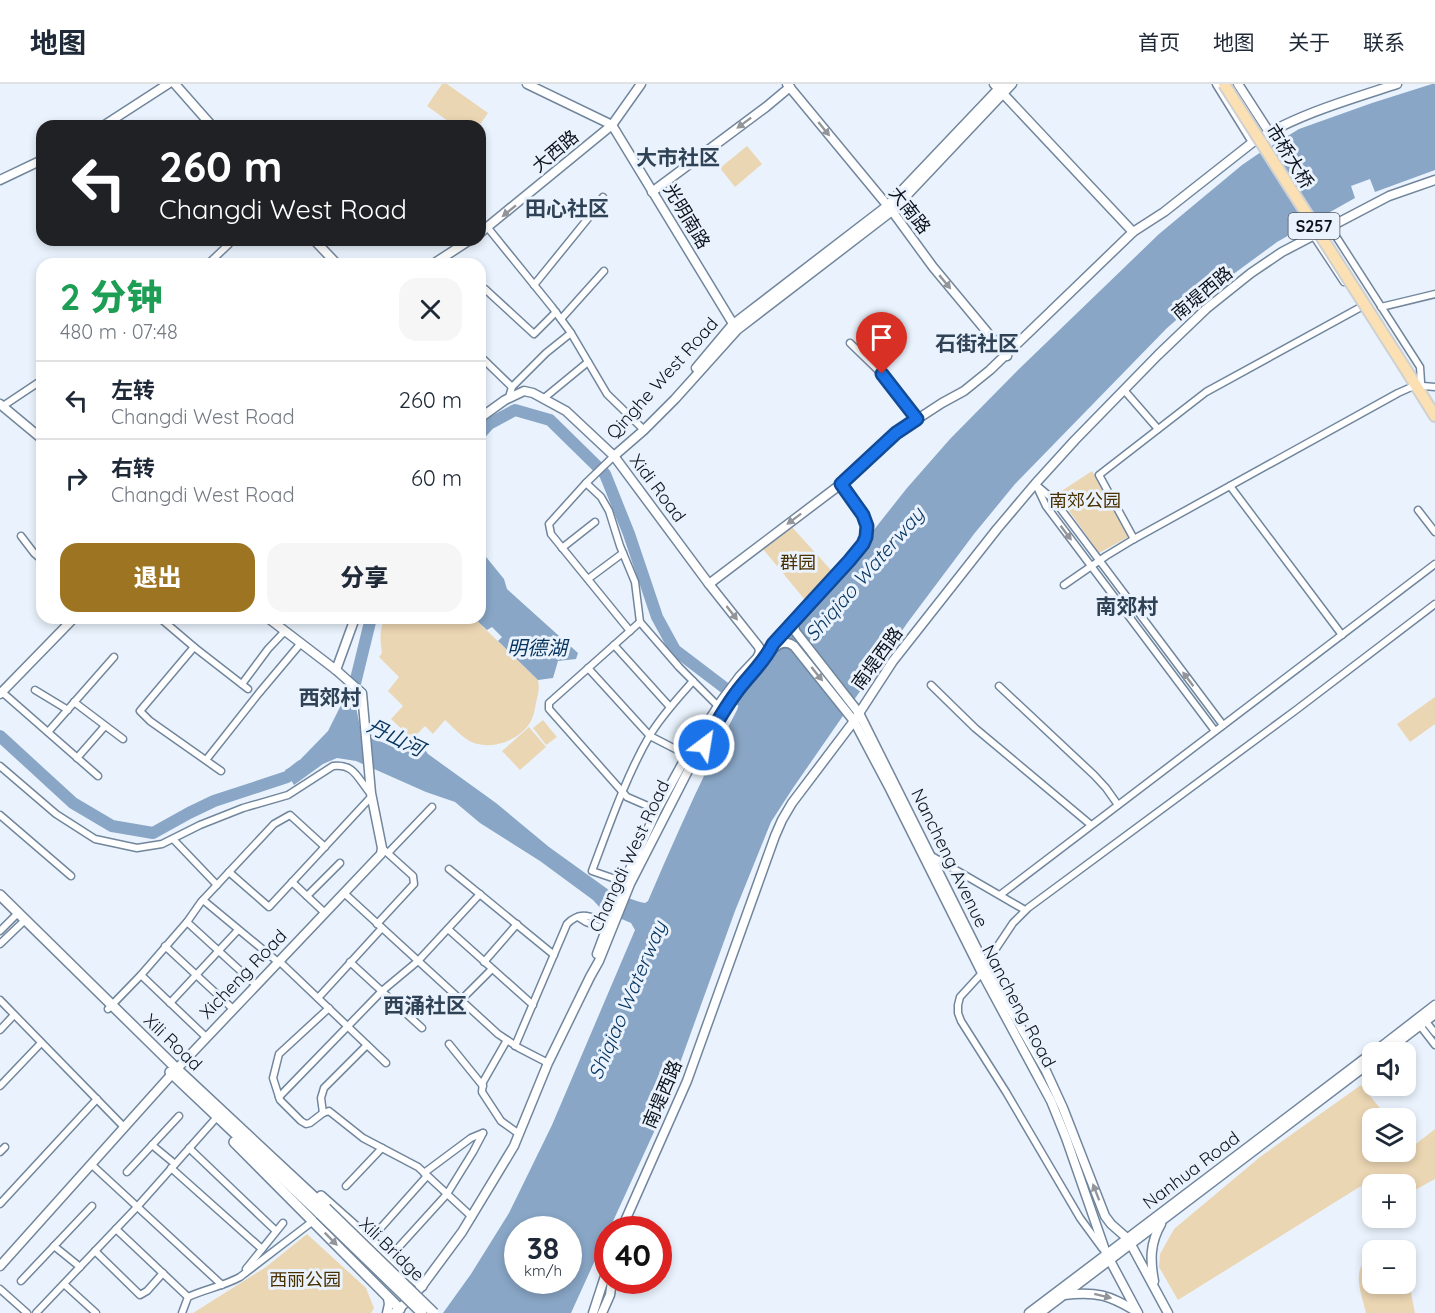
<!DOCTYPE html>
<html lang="zh">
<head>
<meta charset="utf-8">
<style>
  :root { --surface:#fff; --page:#f6f6f7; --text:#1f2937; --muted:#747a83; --line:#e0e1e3; --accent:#9d7422 }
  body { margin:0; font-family:Quicksand,"Noto Sans SC",sans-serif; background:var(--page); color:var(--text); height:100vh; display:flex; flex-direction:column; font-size:22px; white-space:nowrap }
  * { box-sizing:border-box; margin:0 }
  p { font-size:20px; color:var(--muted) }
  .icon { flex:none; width:33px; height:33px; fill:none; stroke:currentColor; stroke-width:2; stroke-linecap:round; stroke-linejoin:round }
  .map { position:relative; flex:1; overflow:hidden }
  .sheet { position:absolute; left:36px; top:174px; width:450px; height:366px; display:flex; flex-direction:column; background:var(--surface); border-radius:18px; box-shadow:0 3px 9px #0003 }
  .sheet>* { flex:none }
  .hud { position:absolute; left:36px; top:36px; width:450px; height:126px; border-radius:18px; box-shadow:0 3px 9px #0003; background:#202124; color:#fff; overflow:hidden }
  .fabs { position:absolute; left:1362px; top:958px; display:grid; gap:12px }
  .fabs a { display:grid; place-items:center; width:54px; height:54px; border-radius:12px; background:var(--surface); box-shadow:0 3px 9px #0003; font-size:30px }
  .speed { position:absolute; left:504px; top:1132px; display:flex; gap:12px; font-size:30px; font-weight:700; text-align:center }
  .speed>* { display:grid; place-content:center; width:78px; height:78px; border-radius:50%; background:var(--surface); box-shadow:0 3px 9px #0003; line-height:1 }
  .speed small { font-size:15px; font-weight:400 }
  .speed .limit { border:9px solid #d22; background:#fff; color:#111 }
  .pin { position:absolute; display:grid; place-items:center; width:51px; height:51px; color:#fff; margin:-62px -26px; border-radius:50% 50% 50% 0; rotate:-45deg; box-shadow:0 0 6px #0007 }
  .pin .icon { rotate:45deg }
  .me { position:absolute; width:66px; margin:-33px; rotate:31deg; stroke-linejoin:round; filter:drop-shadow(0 0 4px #0008) }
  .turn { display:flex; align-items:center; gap:21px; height:126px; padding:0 24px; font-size:27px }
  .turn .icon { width:78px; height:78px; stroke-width:2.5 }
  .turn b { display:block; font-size:42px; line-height:51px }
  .round { display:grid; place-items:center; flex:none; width:63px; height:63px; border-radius:18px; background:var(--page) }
  .summary { display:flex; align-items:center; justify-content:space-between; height:102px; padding:0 24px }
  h1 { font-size:36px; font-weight:800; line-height:45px; color:#1e9e55 }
  .cta { display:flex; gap:12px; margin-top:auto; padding:12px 24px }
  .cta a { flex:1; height:69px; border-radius:18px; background:var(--accent); color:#fff; font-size:24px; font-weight:800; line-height:69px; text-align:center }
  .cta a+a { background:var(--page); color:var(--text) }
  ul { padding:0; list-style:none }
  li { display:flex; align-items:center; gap:18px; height:78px; padding:0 24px; border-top:2px solid var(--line) }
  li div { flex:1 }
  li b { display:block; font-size:22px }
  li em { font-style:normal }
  header { display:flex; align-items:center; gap:36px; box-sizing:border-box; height:84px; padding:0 30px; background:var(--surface); border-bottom:2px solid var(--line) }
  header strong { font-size:28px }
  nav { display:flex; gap:33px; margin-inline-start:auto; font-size:21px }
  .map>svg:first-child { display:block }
  .green { fill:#ebd6b3 }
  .water { fill:#89a6c6; fill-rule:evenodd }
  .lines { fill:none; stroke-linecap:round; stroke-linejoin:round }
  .river { stroke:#89a6c6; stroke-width:12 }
  .minor-casing { stroke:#71869d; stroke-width:9 }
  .tertiary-casing { stroke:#71869d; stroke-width:11 }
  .secondary-casing { stroke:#71869d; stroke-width:12 }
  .primary-casing { stroke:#ced0d2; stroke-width:14 }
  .minor { stroke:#fff; stroke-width:6 }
  .tertiary { stroke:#fff; stroke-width:8 }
  .secondary { stroke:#fff; stroke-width:9 }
  .primary { stroke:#fae0b3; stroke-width:10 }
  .secondary-bridge-casing { stroke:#71869d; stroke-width:12; stroke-linecap:butt }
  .primary-bridge-casing { stroke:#ced0d2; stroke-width:14; stroke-linecap:butt }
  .secondary-bridge { stroke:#fff; stroke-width:9 }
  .primary-bridge { stroke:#fae0b3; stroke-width:10 }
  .oneway { fill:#929599 }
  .route-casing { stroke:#114b97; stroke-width:15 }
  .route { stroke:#1a73e8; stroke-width:10 }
  .labels { text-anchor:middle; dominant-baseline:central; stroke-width:6; stroke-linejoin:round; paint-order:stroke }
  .shield { fill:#eaf3fd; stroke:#4f5660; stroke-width:1.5 }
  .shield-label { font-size:16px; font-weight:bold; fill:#0c131c }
  .street-label { font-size:18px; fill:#0c131c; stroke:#eaf3fd }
  .park-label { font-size:18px; fill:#483000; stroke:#eaf3fd }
  .water-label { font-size:20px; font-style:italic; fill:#07355f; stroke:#eaf3fd }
  .quarter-label { font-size:21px; font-weight:bold; fill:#2f4256; stroke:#eaf3fd }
</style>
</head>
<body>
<header>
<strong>地图</strong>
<nav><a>首页</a><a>地图</a><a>关于</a><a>联系</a></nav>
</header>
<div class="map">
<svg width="1435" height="1229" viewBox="0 0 1435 1229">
  <rect width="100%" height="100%" fill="#eaf3fd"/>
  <!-- green -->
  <g class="green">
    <path d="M442,0H447L488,29L479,42H455L427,22Z"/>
    <path d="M747,62L762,80L735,103L720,84Z"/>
    <path d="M1092,387L1128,453L1099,469L1057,410Z"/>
    <path d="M791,442L831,486L805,516L763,465Z"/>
    <path d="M385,534H474L538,596C540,604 538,610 536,619C535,624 534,631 531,637C521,655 495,666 474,659C463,655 454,644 445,636L433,650L425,642L412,655L391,635L403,622L388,607L399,593L379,573L382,569C380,556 379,546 385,534Z"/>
    <path d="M1435,613V640L1410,658L1397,640Z"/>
    <path d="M543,636L557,653L546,661L533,644Z"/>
    <path d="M529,643L546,663L520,686L502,667Z"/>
    <path d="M1361,1001L1389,1035H1372V1068H1406V1056L1412,1063L1435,1045V1095L1406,1111V1101H1372V1121L1361,1102L1178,1216L1159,1183L1160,1170L1174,1145L1260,1073Z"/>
    <path d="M307,1150L366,1204L374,1224L371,1229H193L266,1183Z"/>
    <path d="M1372,1173V1200H1406V1185L1415,1229H1366C1362,1211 1349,1183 1372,1173Z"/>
  </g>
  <!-- water -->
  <g class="water">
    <path d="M1432,0H1435V86L1375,108L1370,95L1351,102L1355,114L1277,158L1205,211L1167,244L1015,400L974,450L908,538L793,704L771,738L735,827L659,1037L609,1146H608L607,1150L571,1229H443L471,1190L509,1129L552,1041L635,846L631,839L603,827L593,816L540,777L480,739L455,718L426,708L356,677L337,674L323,680L294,701L285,686L295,681L328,647L345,613L357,614L356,623L361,648L375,656L405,665L424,664L428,670L496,719L549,763L613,809L640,818L645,819L648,817C676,752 704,688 737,626L739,620L737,618L773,570L831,500L907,404L950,355L1018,286L1159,150L1242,81L1258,70L1299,45L1372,19ZM518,1146H568V1197H518Z"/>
    <path d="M480,468H482L504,495L507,505L578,569L576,575L558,577L553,594L538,596L498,557L502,553L492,543L487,546L474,534H480Z"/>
  </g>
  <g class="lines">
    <!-- river -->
    <g class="river">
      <path d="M480,350L489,340L515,326L550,336L605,390L629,450L657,533L675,566L742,617L754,619"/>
      <path d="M348,628L371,534"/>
      <path d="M0,652L73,719L112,742L153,749L189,729L214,717L287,693L301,682"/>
    </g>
    <!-- minor casing -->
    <g class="minor-casing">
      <g id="minor">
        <path d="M1330,143L1420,283L1421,298"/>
        <path d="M488,144L552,223L571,249L607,310L642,344"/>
        <path d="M1313,151L1344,198"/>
        <path d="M208,180L229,160"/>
        <path d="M534,201L594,127L603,113"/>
        <path d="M485,205L534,250L556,228"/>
        <path d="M1381,223L1435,210"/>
        <path d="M561,235L604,187"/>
        <path d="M850,259L882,290L917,335"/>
        <path d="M480,272L512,303"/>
        <path d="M1423,302L1435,303"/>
        <path d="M1124,306L1158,345"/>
        <path d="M509,313L512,303L546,269L571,249"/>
        <path d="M543,315L588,278"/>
        <path d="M3,322L42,296"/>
        <path d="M614,372L586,399L549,440L551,450L630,547"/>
        <path d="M586,399L601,413L609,427L620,462L635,498L640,538L679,583L718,622"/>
        <path d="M1035,400L1054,416L1223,641"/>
        <path d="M1230,402L1342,551"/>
        <path d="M1037,403L1046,422L1215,647"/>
        <path d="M1418,426L1435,448"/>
        <path d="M21,452L34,469L42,476"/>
        <path d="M1134,455L1099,391L1206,308L1361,223"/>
        <path d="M562,464L595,438"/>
        <path d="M588,495L623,469"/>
        <path d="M1064,501L1106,472L1134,455L1398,309L1416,301L1415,300"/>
        <path d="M160,534L194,563L248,605"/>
        <path d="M640,538L549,619V625L627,713L657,726"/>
        <path d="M614,561L670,623"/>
        <path d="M194,563L140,627L150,637L221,687"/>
        <path d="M588,584L650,652L691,673"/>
        <path d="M242,600L268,565L285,547"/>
        <path d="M931,601L975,644L1091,741"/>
        <path d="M999,602L1094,691L1106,704L1118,721"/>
        <path d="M35,606L68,626"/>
        <path d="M2,608L98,692"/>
        <path d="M74,618L123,655"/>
        <path d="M48,648L114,573"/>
        <path d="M77,674L105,642"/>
        <path d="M206,676L259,609L301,559"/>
        <path d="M0,682L56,730L95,755L137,764L162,760L200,741L243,724L288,711L333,682C354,679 358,695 370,709"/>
        <path d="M0,731L71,792"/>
        <path d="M173,755L217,801"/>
        <path d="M388,769L432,723"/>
        <path d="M930,771L1025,826"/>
        <path d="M449,785L554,871"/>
        <path d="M229,788L269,823L371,713"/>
        <path d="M292,798L325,829"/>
        <path d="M627,799L592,787C609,742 626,692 650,651C662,631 678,614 693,597"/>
        <path d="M344,809L498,950L519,964L548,979"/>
        <path d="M1000,811L1435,480"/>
        <path d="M307,812L340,779"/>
        <path d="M203,816L278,878"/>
        <path d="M578,833L586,838L605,845"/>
        <path d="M187,838L256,901"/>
        <path d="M377,840L414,800L413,792L382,764"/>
        <path d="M448,845L533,921"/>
        <path d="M0,847L18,829"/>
        <path d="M0,860L25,836"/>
        <path d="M165,862L233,925"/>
        <path d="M279,877L386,979"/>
        <path d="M350,878L422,944"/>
        <path d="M484,878L517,840"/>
        <path d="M141,891L187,838L201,818L274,740L290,731L325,763"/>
        <path d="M318,914L382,844"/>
        <path d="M0,916L124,1043"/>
        <path d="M461,916L492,885"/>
        <path d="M170,919L238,846"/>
        <path d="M329,924L279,970L273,994L280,1016L301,1037L306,1040L310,1039L323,1029L329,1027L363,1054L418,1083L472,1133"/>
        <path d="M108,925L141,891L206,953"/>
        <path d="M1424,935L1435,949"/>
        <path d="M1418,939L1435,961"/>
        <path d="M0,946L14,931"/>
        <path d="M507,956L483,998L482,1008L501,1037L519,1050"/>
        <path d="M449,960L483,1002"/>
        <path d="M515,962L567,840C581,826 591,833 608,839"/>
        <path d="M0,1002L41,959"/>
        <path d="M279,1013L382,907L418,877L480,810"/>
        <path d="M323,1029L321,1014L324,1004L367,961"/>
        <path d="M152,1061L175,1080"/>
        <path d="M189,1064L276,1147"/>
        <path d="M0,1068L5,1063"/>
        <path d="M91,1080L222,1201"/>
        <path d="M171,1084L262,1165"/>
        <path d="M127,1088L179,1032"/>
        <path d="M424,1089L471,1054L483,1049"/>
        <path d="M346,1102L382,1064"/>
        <path d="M0,1120L97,1015"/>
        <path d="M116,1145L188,1213"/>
        <path d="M378,1147L427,1092"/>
        <path d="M54,1162L80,1183"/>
        <path d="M1102,1164L1080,1134L1006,1008L961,937L958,929V921L960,913L982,889L985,881L1013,839L1028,824L1296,626L1435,520"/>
        <path d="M397,1165L447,1110L473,1068L483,1049"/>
        <path d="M95,1167L140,1211L147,1207L163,1189"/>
        <path d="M246,1185L283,1139"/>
        <path d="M21,1197L92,1122"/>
        <path d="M64,1200L96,1229"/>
        <path d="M0,1205L27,1229"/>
        <path d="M36,1229L137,1123L217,1033"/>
        <path d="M182,1229L188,1213C205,1205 224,1202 240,1193L313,1137"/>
      </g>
    </g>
    <!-- tertiary casing -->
    <g class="tertiary-casing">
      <g id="tertiary">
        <path d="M175,0L212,42"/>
        <path d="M527,0L612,41L735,243"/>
        <path d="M787,0L892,127L933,183L1007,272"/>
        <path d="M994,0L1133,148"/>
        <path d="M1217,0L1253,58"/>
        <path d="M1238,0L1269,48"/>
        <path d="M103,42L168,0"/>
        <path d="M0,96L42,76"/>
        <path d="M652,108L766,23L790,3"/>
        <path d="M480,149L612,41L641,0"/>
        <path d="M314,156L337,180"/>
        <path d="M433,180L470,156"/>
        <path d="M696,284L732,241L887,122L1003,0"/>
        <path d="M0,320L42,355"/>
        <path d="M480,334L505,316L524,307L533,309L566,327L614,372L709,500L759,563L760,568L757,574L740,592L722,616L687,671L657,726L624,798L597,870"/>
        <path d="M614,372L644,346L675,315L737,246L892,127L1012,0"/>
        <path d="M709,500L841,400L896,349L942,319L964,307L990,286L1133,148L1164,128L1253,58C1298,30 1348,16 1397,0"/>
        <path d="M796,534L794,541L795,547L859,629L985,881L1046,987L1063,1024L1105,1132L1111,1140L1128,1155L1168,1229"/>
        <path d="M774,564C780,558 787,557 794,562L854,637L890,705L982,889L1051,1017L1066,1054L1106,1169L1138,1229"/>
        <path d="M336,586L355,534"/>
        <path d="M0,610L74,534"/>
        <path d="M1373,969L1435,921"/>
        <path d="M1384,969L1435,930"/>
        <path d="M621,1146L687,997L775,752L782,736L792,719L854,637L893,577L997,445L1035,400L1075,356L1158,271L1206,225L1251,189L1282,168L1389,112L1435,96"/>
        <path d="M0,1182L172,990L381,770L382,764L371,709L362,609L336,586L268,534"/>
        <path d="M1154,1197C1150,1176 1150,1159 1161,1140"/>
        <path d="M1064,1211C1096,1207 1110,1211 1137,1228"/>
        <path d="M387,1229L389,1220L388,1214"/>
        <path d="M394,1229L411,1214L422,1202L462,1148L514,1062L548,979L590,893L599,877L630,800L694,675L728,619L745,596L765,574L773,560L785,546L849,477L863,460L867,449L866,438L863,431L841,400"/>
        <path d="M593,1229L608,1183"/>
        <path d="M602,1229L610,1211L612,1197"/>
        <path d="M1029,1229L1372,969"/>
        <path d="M1040,1229L1372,977"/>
      </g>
    </g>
    <!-- secondary casing -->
    <g class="secondary-casing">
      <g id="secondary">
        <path d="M0,811L177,985L326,1124"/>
        <path d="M170,988L320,1130"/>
        <path d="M234,1058L400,1225"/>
        <path d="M321,1112L422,1202"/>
      </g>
    </g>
    <!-- primary casing -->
    <g class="primary-casing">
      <path id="primary" d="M1405,284L1435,332"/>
    </g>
    <!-- minor -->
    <use href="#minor" class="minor"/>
    <!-- tertiary -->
    <use href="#tertiary" class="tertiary"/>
    <!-- secondary -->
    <use href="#secondary" class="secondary"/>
    <!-- primary -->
    <use href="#primary" class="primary"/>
    <!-- secondary-bridge casing -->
    <g class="secondary-bridge-casing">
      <g id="secondary-bridge">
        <path d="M326,1124L434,1229"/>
        <path d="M320,1130L422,1229"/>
      </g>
    </g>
    <!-- primary-bridge casing -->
    <g class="primary-bridge-casing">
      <path id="primary-bridge" d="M1224,0L1405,284"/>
    </g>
    <!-- secondary-bridge -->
    <use href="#secondary-bridge" class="secondary-bridge"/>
    <!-- primary-bridge -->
    <use href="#primary-bridge" class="primary-bridge"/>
  </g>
  <!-- one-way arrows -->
  <defs><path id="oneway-solid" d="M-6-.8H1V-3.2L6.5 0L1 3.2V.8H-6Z" transform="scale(1.5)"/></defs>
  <g class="oneway">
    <use href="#oneway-solid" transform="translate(744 39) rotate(143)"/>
    <use href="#oneway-solid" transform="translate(824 45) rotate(51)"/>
    <use href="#oneway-solid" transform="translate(509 127) rotate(141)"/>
    <use href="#oneway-solid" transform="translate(945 198) rotate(50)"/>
    <use href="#oneway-solid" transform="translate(794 435) rotate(143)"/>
    <use href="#oneway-solid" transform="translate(1066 449) rotate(53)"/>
    <use href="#oneway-solid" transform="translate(732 529) rotate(52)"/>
    <use href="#oneway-solid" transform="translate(817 590) rotate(51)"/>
    <use href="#oneway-solid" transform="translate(1188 595) rotate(-127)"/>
    <use href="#oneway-solid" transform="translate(1096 1108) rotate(-111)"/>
    <use href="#oneway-solid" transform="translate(331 1155) rotate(45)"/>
    <use href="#oneway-solid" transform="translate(1103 1212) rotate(14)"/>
  </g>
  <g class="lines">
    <!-- route casing -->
    <g class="route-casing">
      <path id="route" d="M704,661C714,643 724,625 736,609C748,592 764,579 773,560L849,477L863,460L866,453L867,442L863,431L841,400L896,349L917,335L882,290"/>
    </g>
    <!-- route -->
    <use href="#route" class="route"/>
  </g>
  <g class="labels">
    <!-- shield labels -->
    <rect class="shield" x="1288.5" y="129" width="51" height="26" rx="4.5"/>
    <g class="shield-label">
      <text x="1314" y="142">S257</text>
    </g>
    <!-- street labels -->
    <g class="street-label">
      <text transform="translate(555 67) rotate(-40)">大西路</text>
      <text transform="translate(1290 72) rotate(58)">市桥大桥</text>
      <text transform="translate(910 126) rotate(52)">大南路</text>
      <text transform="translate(687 132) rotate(59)">光明南路</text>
      <text transform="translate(1202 209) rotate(-40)">南堤西路</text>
      <text transform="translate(662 294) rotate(-48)">Qinghe West Road</text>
      <text transform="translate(658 404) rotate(53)">Xidi Road</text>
      <text transform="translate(877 574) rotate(-54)">南堤西路</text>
      <text transform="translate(629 772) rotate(-65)">Changdi West Road</text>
      <text transform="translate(950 774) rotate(64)">Nancheng Avenue</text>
      <text transform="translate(243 890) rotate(-46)">Xicheng Road</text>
      <text transform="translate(1019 922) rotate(62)">Nancheng Road</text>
      <text transform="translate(173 958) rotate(44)">Xili Road</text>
      <text transform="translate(662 1010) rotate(-67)">南堤西路</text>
      <text transform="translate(1191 1086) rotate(-37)">Nanhua Road</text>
      <text transform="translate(392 1165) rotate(44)">Xili Bridge</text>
    </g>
    <!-- park labels -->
    <g class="park-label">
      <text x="1085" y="416">南郊公园</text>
      <text x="798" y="478">群园</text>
      <text x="305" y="1195">西丽公园</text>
    </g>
    <!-- water labels -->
    <g class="water-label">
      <text transform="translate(864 490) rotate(-49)">Shiqiao Waterway</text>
      <text x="537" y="563">明德湖</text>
      <text transform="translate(396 653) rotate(26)">丹山河</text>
      <text transform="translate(627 916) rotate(-67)">Shiqiao Waterway</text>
    </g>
    <!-- quarter labels -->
    <g class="quarter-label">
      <text x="678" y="73">大市社区</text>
      <text x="567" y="124">田心社区</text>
      <text x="977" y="259">石街社区</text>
      <text x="1127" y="522">南郊村</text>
      <text x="330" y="613">西郊村</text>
      <text x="425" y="921">西涌社区</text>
    </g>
  </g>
</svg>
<div class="fabs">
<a><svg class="icon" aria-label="sound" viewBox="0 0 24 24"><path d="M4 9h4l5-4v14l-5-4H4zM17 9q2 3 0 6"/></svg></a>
<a><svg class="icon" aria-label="layers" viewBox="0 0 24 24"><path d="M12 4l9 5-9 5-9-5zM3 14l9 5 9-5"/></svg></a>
<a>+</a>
<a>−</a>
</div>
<div class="speed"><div>38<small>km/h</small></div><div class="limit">40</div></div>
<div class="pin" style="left:882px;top:290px;background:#d93025"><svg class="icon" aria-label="arrive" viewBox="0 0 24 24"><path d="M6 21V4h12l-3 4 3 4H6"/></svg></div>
<svg class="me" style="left:704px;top:661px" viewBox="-20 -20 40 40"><circle r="17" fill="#1a73e8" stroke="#fff" stroke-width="3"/><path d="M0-11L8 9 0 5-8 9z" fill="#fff"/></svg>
<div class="hud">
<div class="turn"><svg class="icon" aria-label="left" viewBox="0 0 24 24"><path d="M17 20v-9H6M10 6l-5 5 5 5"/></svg><div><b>260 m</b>Changdi West Road</div></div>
</div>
<section class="sheet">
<div class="summary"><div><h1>2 分钟</h1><p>480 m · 07:48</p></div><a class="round"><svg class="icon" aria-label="close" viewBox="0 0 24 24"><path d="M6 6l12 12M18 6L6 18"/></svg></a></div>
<ul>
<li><svg class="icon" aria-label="left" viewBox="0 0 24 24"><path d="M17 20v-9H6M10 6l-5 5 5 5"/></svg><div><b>左转</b><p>Changdi West Road</p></div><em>260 m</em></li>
<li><svg class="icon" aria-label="right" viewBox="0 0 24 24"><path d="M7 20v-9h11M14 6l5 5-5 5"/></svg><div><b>右转</b><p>Changdi West Road</p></div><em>60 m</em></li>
</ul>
<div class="cta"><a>退出</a><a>分享</a></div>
</section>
</div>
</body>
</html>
